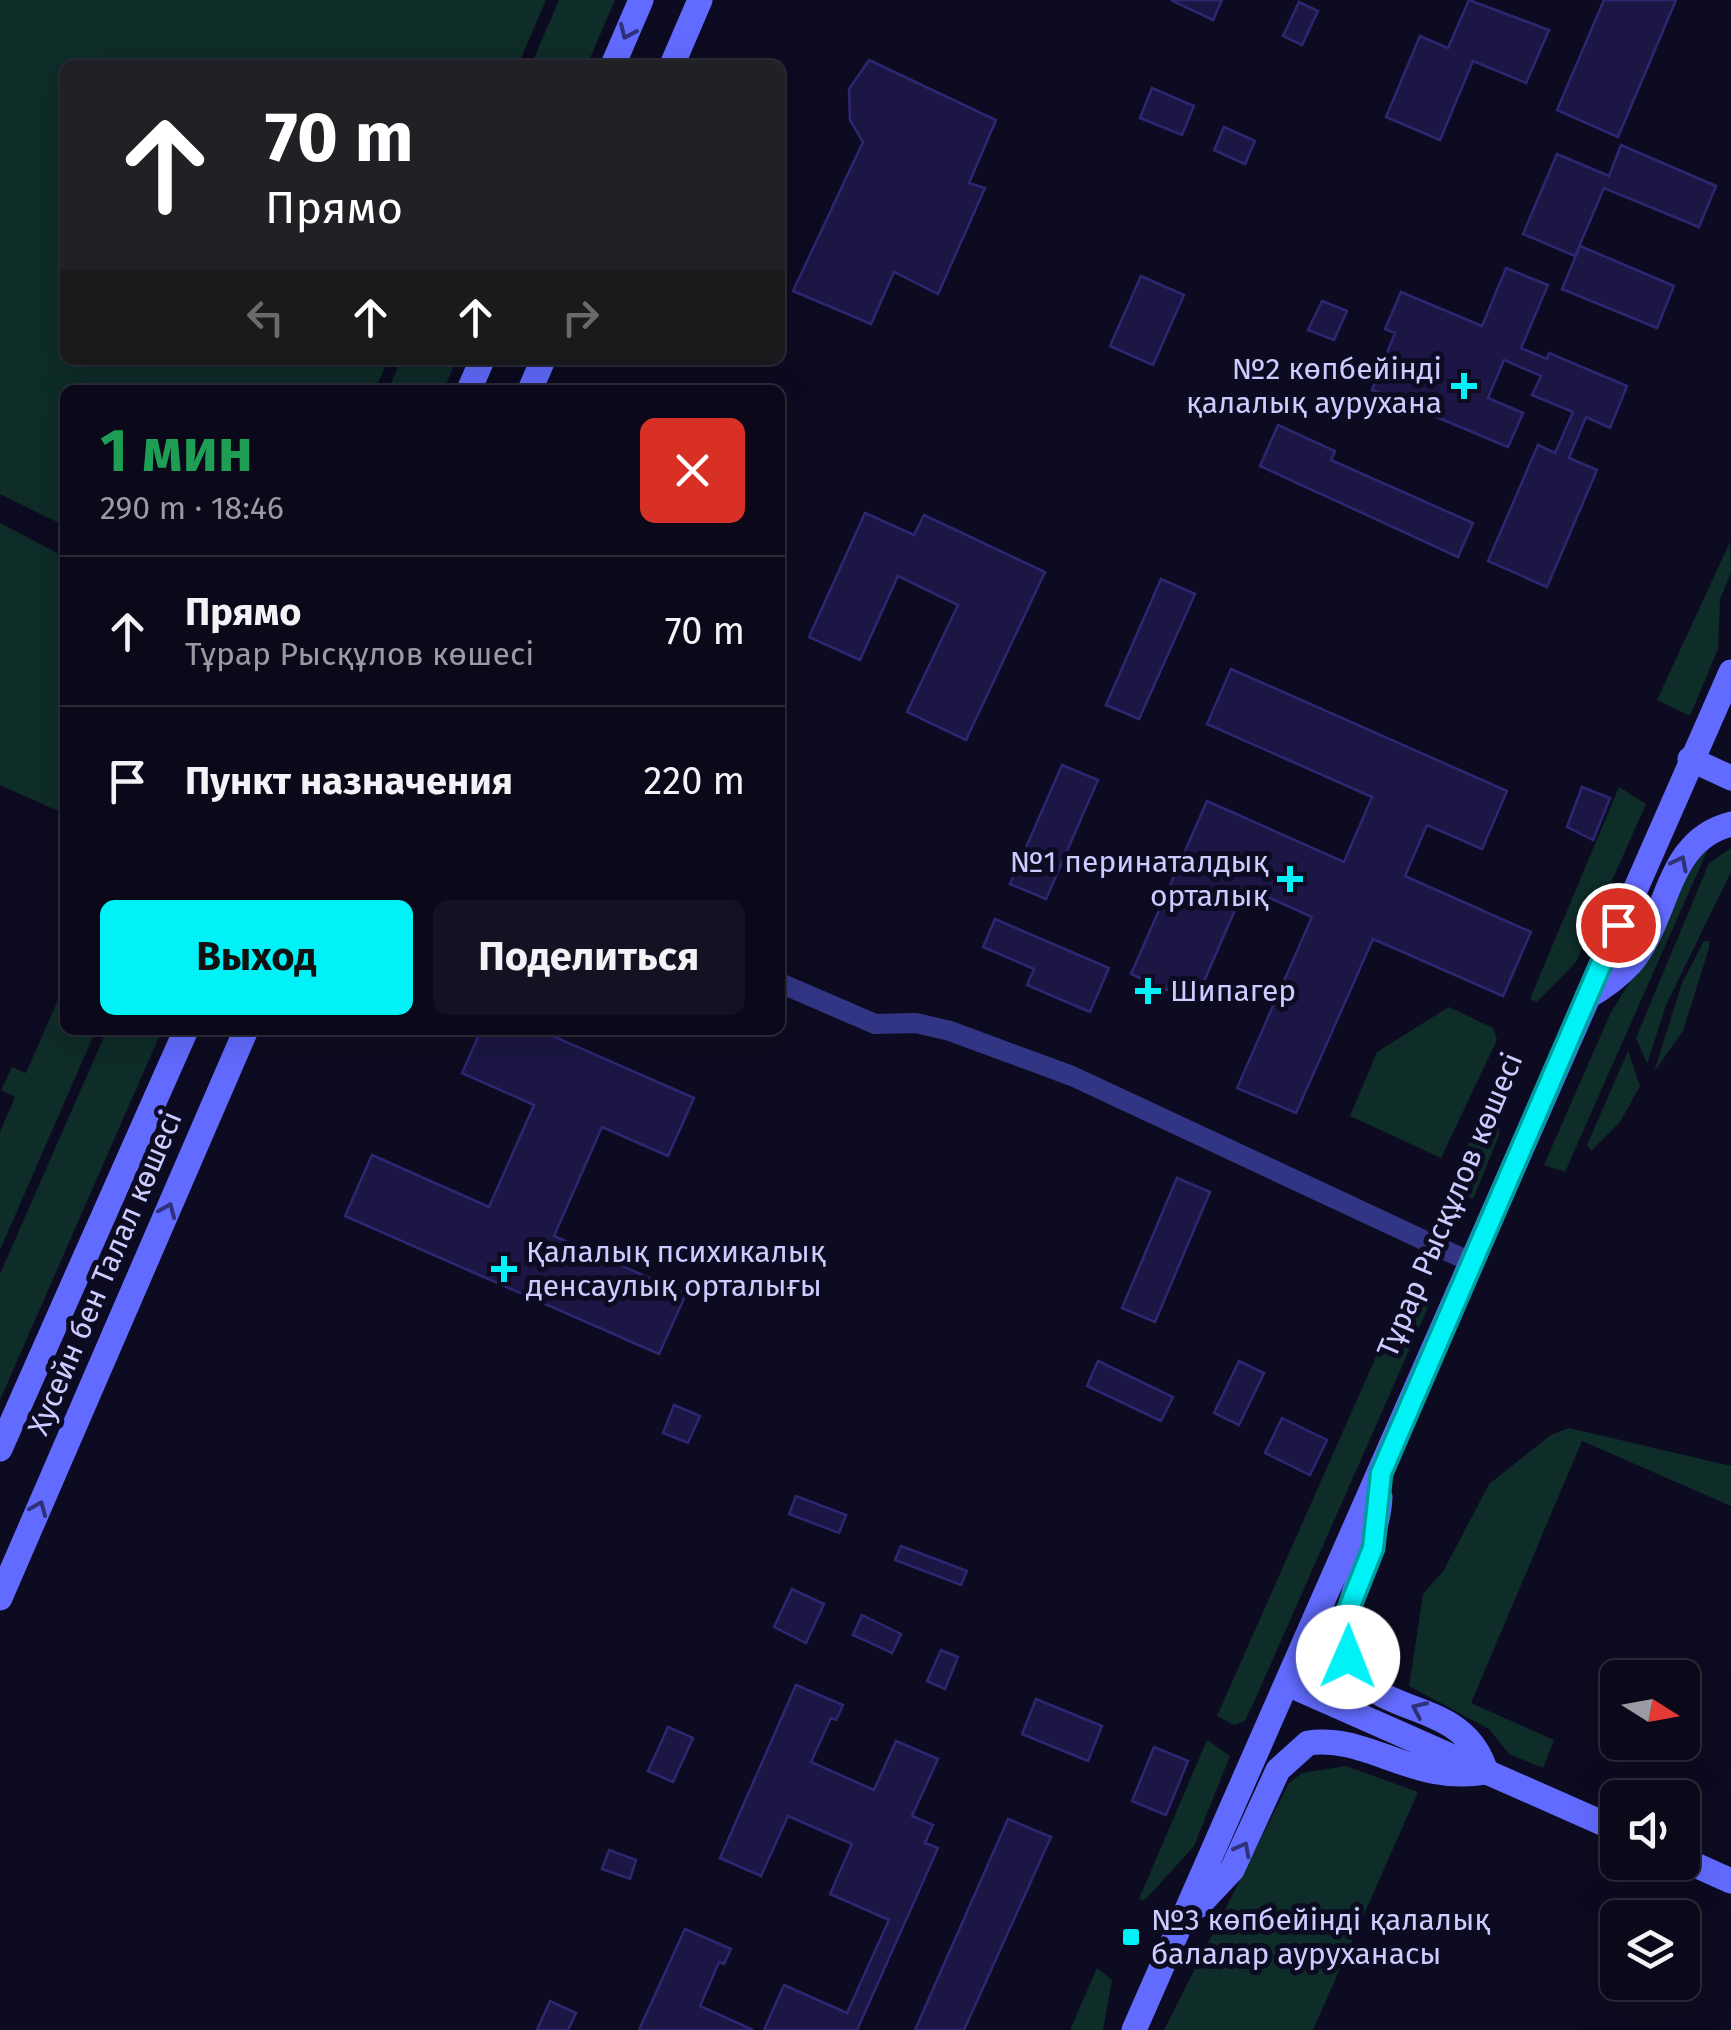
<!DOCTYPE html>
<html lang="ru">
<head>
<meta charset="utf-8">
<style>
  :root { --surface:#0a0819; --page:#131122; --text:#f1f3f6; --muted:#999aa2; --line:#2a2938; --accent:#00f1f6 }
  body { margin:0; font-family:"Fira Sans",sans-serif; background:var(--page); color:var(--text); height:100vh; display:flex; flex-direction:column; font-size:38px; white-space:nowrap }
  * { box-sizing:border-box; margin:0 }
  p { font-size:32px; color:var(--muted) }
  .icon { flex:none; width:55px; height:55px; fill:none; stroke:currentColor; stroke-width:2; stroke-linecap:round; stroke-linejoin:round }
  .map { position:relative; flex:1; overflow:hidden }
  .panel { position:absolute; left:60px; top:385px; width:725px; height:650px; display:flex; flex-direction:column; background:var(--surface); border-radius:15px; box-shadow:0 10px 40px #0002,0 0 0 2px var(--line) }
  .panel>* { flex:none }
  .top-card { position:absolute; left:60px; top:60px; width:725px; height:305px; border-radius:15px; box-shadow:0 10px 40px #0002,0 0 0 2px var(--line); background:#202124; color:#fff; overflow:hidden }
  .needle { width:65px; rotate:101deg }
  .buttons { position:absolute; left:1600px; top:1660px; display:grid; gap:20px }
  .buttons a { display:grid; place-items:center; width:100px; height:100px; border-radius:15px; background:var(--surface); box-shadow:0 10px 40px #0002,0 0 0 2px var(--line); font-size:50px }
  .pin { position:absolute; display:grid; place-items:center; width:85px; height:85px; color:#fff; margin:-42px; border:5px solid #fff; border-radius:50%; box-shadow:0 2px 10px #0007 }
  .me { position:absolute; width:110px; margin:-55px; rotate:1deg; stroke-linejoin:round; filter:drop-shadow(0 0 8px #0008) }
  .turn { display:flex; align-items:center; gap:35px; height:210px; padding:0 40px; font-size:45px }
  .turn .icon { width:130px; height:130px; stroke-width:2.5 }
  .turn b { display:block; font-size:70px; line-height:85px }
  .lanes { display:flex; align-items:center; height:95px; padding:0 40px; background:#0003; justify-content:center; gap:50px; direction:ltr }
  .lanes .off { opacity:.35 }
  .round { display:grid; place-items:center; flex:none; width:105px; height:105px; border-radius:15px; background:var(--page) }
  .head { display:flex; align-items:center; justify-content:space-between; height:170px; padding:0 40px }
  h1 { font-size:60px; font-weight:700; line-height:75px; color:#1e9e55 }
  .action { display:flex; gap:20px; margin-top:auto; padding:20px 40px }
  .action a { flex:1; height:115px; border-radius:15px; background:var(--accent); color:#111; font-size:40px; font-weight:700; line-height:115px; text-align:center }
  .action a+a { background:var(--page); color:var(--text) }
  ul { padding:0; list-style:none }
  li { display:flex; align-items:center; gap:30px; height:150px; padding:0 40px; border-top:2px solid var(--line) }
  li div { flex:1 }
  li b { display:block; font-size:38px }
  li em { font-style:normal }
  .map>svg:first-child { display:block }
  .green { fill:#0e2c28 }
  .building { fill:#1b1644; stroke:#2f2672; stroke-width:2.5 }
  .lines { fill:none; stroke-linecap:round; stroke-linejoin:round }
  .street { stroke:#323584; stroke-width:20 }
  .secondary { stroke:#626bff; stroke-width:25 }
  .oneway { stroke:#2f317a }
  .route-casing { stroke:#009da0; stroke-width:25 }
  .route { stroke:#00f1f6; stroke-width:18 }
  .poi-dot { fill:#00f1f6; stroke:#0d0b21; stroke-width:4 }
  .labels { text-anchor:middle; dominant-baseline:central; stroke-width:10; stroke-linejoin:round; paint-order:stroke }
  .poi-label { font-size:30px; fill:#cdcbff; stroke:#0d0b21; text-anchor:start }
  .street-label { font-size:30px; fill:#cdcbff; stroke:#0d0b21 }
</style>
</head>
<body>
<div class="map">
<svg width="1731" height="2030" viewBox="0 0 1731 2030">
  <rect width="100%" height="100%" fill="#0d0b21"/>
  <!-- green -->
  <g class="green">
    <path d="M0,0H546L518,65H65V360H388L375,390H65V526L0,494Z"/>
    <path d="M559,0H615L587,65H531Z"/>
    <path d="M401,360H457L443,390H388Z"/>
    <path d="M0,523L65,557V814L0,785Z"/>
    <path d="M1730,542L1731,572L1720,600L1718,649L1690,716L1657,700Z"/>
    <path d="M1619,787L1646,804L1576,962L1537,1002L1530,999Z"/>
    <path d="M1731,848V872L1666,1005L1647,1064L1636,1038L1709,863Z"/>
    <path d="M1708,849L1565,1172L1544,1165L1611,1012L1644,960L1697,853Z"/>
    <path d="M1704,941H1709V948L1683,1031L1654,1072L1682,983Z"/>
    <path d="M65,984V1030H96L0,1250V1132L15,1097L1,1090L12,1067L26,1073Z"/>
    <path d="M1449,1007L1493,1028L1497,1040L1441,1158L1350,1116L1377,1052Z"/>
    <path d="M107,1030H162L0,1400V1274Z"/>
    <path d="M1628,1051L1640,1086L1620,1122L1591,1151L1587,1145Z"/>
    <path d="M1497,1077L1503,1080L1499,1135L1473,1199L1449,1189Z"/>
    <path d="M1406,1289L1430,1303L1254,1702L1245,1721L1234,1725L1217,1716Z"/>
    <path d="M1569,1428L1731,1466V1506L1582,1441L1471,1703L1554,1740L1543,1768L1509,1754L1489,1729L1409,1686L1423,1594L1444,1570L1489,1484L1551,1435Z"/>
    <path d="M1207,1740L1230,1756L1194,1846L1145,1900L1139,1899Z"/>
    <path d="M1346,1766L1418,1792L1313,2030H1164L1289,1783L1302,1773Z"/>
    <path d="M1097,1968L1112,1980L1103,2030H1070Z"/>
  </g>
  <!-- building -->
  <g class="building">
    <path d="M1171,0H1222L1213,20Z"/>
    <path d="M1469,0L1549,30L1526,83L1473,61L1440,140L1386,117L1420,36L1448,48Z"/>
    <path d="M1604,0H1676L1618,137L1557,110Z"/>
    <path d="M1299,2L1318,11L1302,45L1283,36Z"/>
    <path d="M869,60L996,120L969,183L985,188L938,294L894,272L871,324L793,291L863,142L850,120L849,89Z"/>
    <path d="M1152,88L1194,106L1182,135L1140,118Z"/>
    <path d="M1224,127L1255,141L1245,164L1214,150Z"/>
    <path d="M1621,145L1716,186L1699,227L1604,188L1575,256L1523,234L1557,154L1609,176Z"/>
    <path d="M1580,246L1674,286L1657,328L1562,289Z"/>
    <path d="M1506,268L1548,285L1521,348L1547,359L1549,353L1627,386L1610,428L1586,417L1569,458L1597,470L1547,587L1488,561L1538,445L1555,453L1573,412L1532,395L1541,376L1504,360L1488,398L1523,413L1508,447L1372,390L1395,333L1385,329L1401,292L1482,326Z"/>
    <path d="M1141,276L1184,295L1153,365L1110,346Z"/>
    <path d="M1322,301L1347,311L1334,340L1308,330Z"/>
    <path d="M1278,425L1335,451L1331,460L1473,523L1458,557L1260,466Z"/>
    <path d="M865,513L914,535L924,515L1045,572L966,740L907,712L958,605L898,576L860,660L809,637Z"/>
    <path d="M1161,579L1195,594L1139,719L1106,705Z"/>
    <path d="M1231,669L1507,791L1482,849L1427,825L1405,876L1531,932L1503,996L1373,939L1296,1113L1237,1088L1312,917L1245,887L1195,1002L1131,974L1207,801L1344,862L1372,797L1207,724Z"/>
    <path d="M1062,765L1098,780L1046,899L1010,884Z"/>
    <path d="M1582,787L1610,798L1593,840L1567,827Z"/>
    <path d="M995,919L1109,968L1090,1012L1027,985L1034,969L983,947Z"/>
    <path d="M481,1030H539L694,1098L668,1156L602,1127L554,1236L686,1294L659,1354L345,1216L372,1155L489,1207L534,1105L462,1073Z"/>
    <path d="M1177,1178L1210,1192L1155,1322L1122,1308Z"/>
    <path d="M1098,1361L1173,1397L1161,1421L1087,1386Z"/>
    <path d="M1239,1361L1264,1373L1239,1425L1214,1413Z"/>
    <path d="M674,1405L700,1416L688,1443L663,1433Z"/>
    <path d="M1282,1418L1327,1440L1310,1475L1265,1453Z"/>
    <path d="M796,1496L846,1515L839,1533L789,1514Z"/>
    <path d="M901,1546L967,1571L961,1585L895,1560Z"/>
    <path d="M792,1589L824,1604L806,1643L774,1627Z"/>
    <path d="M862,1615L901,1634L892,1653L853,1635Z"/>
    <path d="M941,1650L958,1657L945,1689L927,1681Z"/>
    <path d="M796,1685L843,1705L836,1720L831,1718L811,1762L874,1790L896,1741L938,1759L912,1816L933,1825L925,1843L938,1848L857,2030H764L784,1985L847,2013L889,1920L830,1894L852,1844L788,1816L761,1876L720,1858Z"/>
    <path d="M1036,1699L1102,1726L1088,1761L1022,1734Z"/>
    <path d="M668,1727L693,1738L673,1782L648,1771Z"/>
    <path d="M1154,1747L1188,1761L1166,1815L1132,1801Z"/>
    <path d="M1008,1819L1051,1837L964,2030H915Z"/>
    <path d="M609,1850L636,1860L630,1879L602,1869Z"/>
    <path d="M685,1929L731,1949L724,1964L719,1962L700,2006L753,2030H639Z"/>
    <path d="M550,2001L576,2013L568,2030H537Z"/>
  </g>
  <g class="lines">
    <!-- street -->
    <path class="street" d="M780,983L875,1024L916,1023L950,1031L1072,1076L1462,1258"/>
    <!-- secondary -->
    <g class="secondary">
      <path d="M613,65L641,0"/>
      <path d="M672,65L700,0"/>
      <path d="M469,390L482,360"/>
      <path d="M530,390L543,360"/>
      <path d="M1690,759L1731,778"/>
      <path d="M1587,997C1603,988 1617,978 1630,964C1670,918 1664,841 1731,824"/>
      <path d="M0,1449L186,1030"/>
      <path d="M1380,1497C1378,1550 1328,1624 1352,1667C1381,1719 1464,1698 1486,1772"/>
      <path d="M0,1598L246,1030"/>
      <path d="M1290,1685L1618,1830"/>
      <path d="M1682,1859L1731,1881"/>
      <path d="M1198,1906L1232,1870L1278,1770L1308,1743C1368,1734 1413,1785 1486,1772"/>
      <path d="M1134,2030L1731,672"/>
    </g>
  </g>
  <!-- one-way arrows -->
  <defs><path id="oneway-chevron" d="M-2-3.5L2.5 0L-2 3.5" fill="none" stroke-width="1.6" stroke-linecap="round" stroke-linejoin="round" transform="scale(2.5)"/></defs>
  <g class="oneway">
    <use href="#oneway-chevron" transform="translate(627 32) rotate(114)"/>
    <use href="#oneway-chevron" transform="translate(1680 863) rotate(-63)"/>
    <use href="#oneway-chevron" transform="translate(168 1210) rotate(-67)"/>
    <use href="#oneway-chevron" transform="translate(39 1508) rotate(-67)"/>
    <use href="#oneway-chevron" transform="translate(1419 1709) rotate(-155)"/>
    <use href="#oneway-chevron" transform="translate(1243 1849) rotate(-62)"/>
  </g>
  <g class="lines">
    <!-- route casing -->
    <g class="route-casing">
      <path id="route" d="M1348,1657L1346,1616L1373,1548L1381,1473L1618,925"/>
    </g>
    <!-- route -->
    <use href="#route" class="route"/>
  </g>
  <!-- markers -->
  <g class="poi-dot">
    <path d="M1459 371h10v10h10v10h-10v10h-10v-10h-10v-10h10z"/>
    <path d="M1285 864h10v10h10v10h-10v10h-10v-10h-10v-10h10z"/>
    <path d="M1143 976h10v10h10v10h-10v10h-10v-10h-10v-10h10z"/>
    <path d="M499 1254h10v10h10v10h-10v10h-10v-10h-10v-10h10z"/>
    <rect x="1121" y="1927" width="20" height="20" rx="5"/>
  </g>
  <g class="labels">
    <!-- poi labels -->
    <g class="poi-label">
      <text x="1442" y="369" text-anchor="end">№2 көпбейінді<tspan x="1442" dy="34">қалалық аурухана</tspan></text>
      <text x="1268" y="862" text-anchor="end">№1 перинаталдық<tspan x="1268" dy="34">орталық</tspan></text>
      <text x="1170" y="991">Шипагер</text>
      <text x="526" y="1252">Қалалық психикалық<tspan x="526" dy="34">денсаулық орталығы</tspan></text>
      <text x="1151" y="1920">№3 көпбейінді қалалық<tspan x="1151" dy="34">балалар ауруханасы</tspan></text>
    </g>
    <!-- street labels -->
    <g class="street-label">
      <text transform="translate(1450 1205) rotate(-67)">Тұрар Рысқұлов көшесі</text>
      <text transform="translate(105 1273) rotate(-67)">Хусейн бен Талал көшесі</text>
    </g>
  </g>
</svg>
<div class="buttons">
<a><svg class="needle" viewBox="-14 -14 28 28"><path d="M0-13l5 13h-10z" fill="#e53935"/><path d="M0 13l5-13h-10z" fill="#999aa2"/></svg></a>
<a><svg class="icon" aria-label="sound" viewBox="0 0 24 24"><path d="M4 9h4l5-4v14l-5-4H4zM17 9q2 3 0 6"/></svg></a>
<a><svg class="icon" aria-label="layers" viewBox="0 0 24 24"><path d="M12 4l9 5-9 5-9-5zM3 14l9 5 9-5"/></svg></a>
</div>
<div class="pin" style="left:1618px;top:925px;background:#d93025"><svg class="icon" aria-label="arrive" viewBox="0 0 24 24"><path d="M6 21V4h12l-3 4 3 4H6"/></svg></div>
<svg class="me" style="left:1348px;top:1657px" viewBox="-20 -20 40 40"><circle r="19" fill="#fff"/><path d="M0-13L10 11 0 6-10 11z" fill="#00f1f6"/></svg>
<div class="top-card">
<div class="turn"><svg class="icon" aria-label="ahead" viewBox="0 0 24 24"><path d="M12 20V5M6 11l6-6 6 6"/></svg><div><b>70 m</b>Прямо</div></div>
<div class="lanes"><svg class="icon off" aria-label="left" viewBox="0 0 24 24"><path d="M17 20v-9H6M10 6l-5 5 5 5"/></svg><svg class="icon" aria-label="ahead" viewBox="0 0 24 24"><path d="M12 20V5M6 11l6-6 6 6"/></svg><svg class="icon" aria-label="ahead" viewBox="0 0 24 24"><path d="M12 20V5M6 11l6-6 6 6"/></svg><svg class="icon off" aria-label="right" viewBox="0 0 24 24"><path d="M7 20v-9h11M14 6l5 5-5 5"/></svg></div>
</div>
<section class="panel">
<div class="head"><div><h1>1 мин</h1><p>290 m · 18:46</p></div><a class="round" style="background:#d93025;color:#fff"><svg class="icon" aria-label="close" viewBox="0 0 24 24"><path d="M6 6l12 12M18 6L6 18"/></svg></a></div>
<ul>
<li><svg class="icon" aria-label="ahead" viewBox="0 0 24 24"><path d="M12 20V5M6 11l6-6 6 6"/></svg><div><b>Прямо</b><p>Тұрар Рысқұлов көшесі</p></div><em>70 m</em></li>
<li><svg class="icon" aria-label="arrive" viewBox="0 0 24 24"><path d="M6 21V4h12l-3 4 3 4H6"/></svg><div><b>Пункт назначения</b></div><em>220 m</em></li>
</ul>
<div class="action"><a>Выход</a><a>Поделиться</a></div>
</section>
</div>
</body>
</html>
